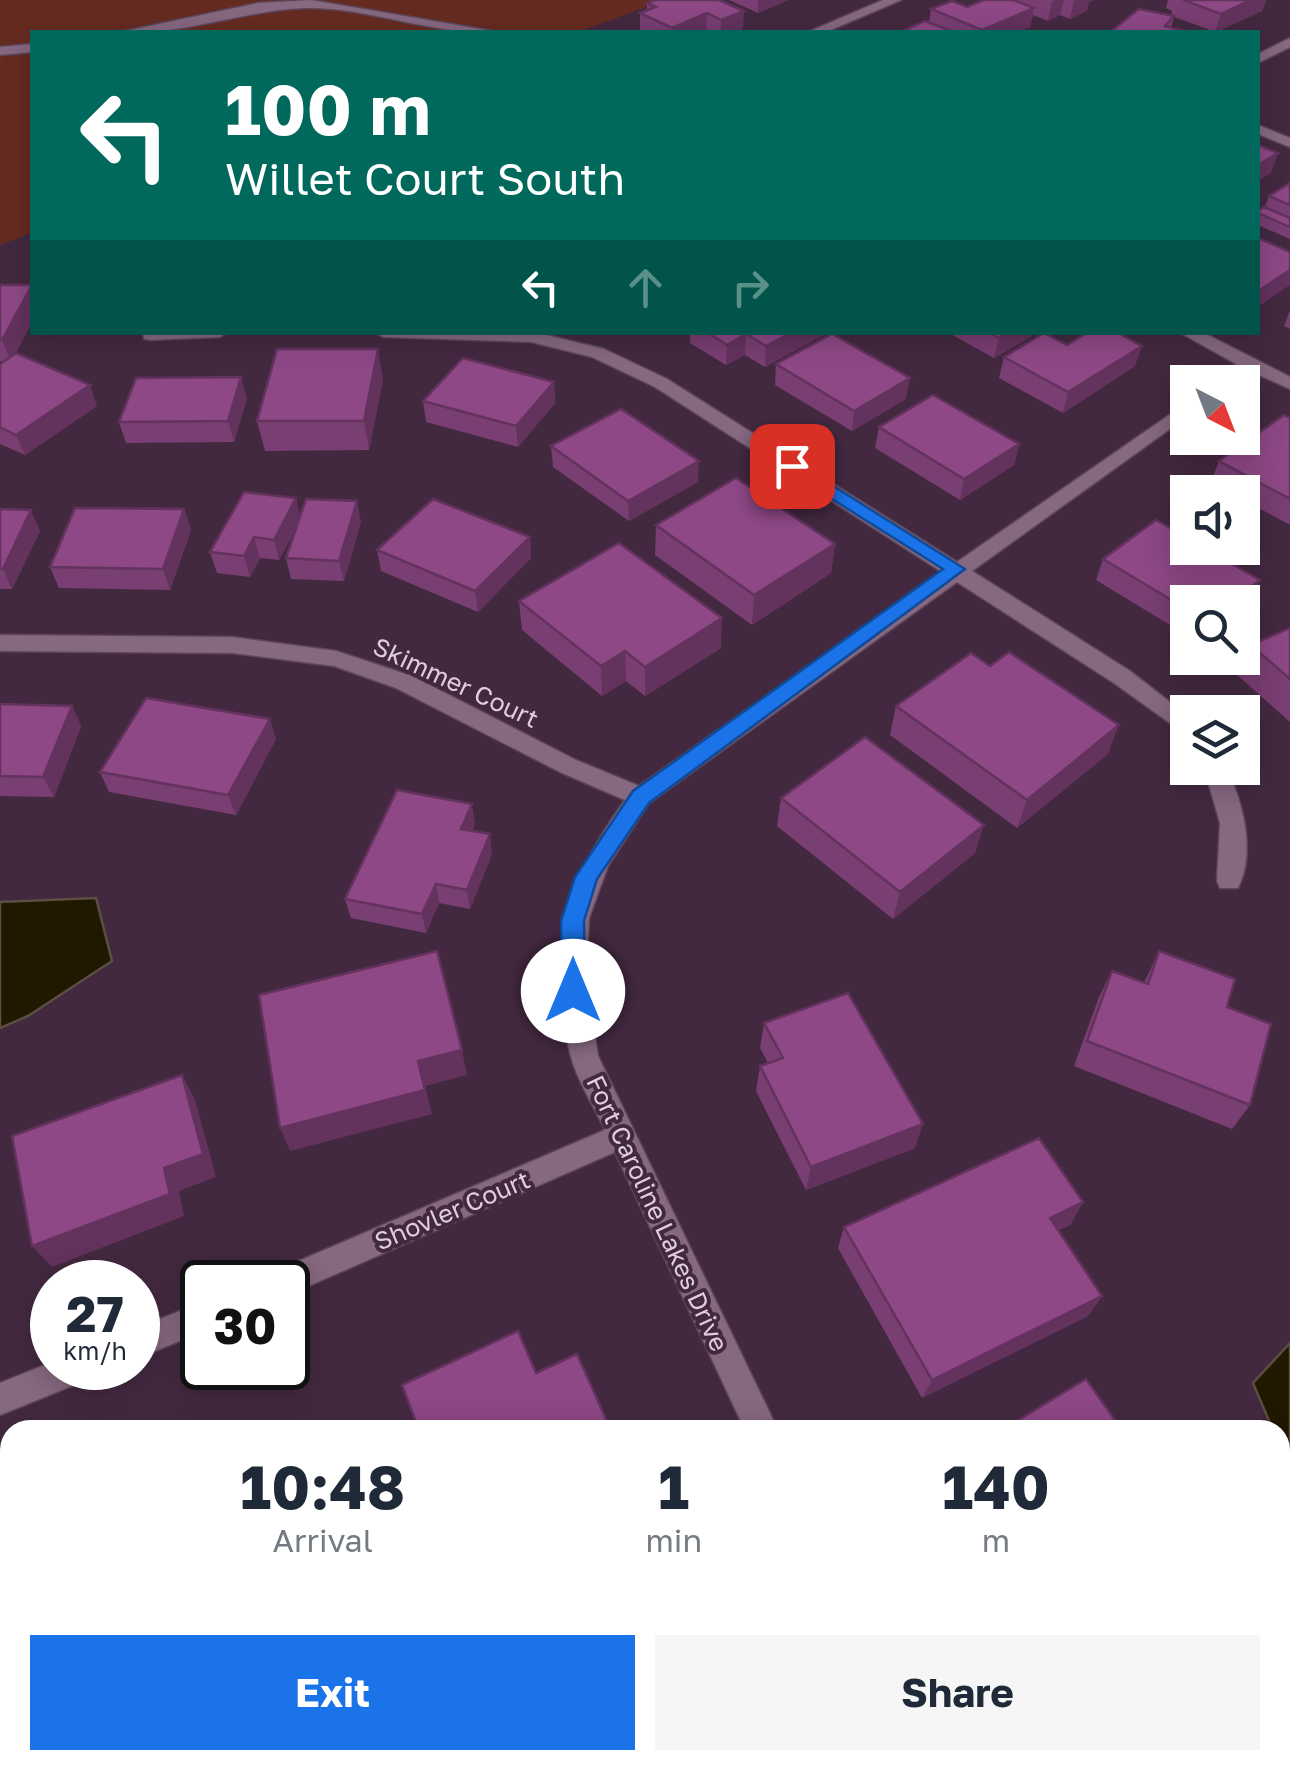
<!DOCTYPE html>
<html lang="en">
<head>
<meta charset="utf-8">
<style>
  :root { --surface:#fff; --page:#f6f6f7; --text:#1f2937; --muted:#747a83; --accent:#1a73e8 }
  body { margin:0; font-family:"Golos Text",sans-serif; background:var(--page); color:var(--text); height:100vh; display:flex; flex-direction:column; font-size:38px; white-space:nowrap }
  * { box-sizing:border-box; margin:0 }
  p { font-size:32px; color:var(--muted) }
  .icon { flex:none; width:55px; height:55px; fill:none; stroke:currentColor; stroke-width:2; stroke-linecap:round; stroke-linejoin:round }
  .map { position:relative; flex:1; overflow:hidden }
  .drawer { position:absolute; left:0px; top:1420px; width:1290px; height:350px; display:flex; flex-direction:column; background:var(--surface); border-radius:30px 30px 0 0; box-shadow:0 5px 25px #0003 }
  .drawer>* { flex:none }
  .banner { position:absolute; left:30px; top:30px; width:1230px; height:305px; border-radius:0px; box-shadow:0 5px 25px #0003; background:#00695c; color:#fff; overflow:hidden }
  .needle { width:65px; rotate:138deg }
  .tools { position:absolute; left:1170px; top:365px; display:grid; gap:20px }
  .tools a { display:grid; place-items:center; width:90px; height:90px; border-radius:0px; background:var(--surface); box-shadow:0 5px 25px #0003; font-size:50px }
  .speed { position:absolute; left:30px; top:1260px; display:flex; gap:20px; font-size:50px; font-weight:700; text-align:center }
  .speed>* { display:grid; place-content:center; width:130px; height:130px; border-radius:50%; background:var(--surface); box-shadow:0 5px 25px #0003; line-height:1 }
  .speed small { font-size:25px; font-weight:400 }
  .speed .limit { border:5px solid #111; border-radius:15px; background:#fff; color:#111 }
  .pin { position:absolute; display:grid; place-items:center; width:85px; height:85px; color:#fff; margin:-42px; border-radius:20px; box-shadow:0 5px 15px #0006 }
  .me { position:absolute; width:110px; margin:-55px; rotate:0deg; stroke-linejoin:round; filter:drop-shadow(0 0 8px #0008) }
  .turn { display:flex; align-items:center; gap:35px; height:210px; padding:0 30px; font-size:45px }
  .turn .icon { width:130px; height:130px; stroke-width:2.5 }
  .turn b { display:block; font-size:70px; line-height:85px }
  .lanes { display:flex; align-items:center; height:95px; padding:0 30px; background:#0003; justify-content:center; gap:50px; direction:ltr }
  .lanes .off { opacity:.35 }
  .eta { display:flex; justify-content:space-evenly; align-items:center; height:170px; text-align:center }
  .eta b { font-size:60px; font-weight:700; line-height:70px }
  .primary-button { display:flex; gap:20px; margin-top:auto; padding:20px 30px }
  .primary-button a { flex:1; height:115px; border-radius:0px; background:var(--accent); color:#fff; font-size:40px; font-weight:700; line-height:115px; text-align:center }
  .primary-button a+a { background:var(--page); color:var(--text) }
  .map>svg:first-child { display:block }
  .green { fill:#652b21 }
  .water { fill:#211800; stroke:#5a4f42; stroke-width:2.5 }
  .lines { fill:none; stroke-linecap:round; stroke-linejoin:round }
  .minor-casing { stroke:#5c4659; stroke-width:3 }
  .minor { fill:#866881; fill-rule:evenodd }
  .wall { fill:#793e72 }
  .shaded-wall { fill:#63325d }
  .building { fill:#8d4885; stroke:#63325d; stroke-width:2.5 }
  .route { fill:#1a73e8; stroke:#114b97; stroke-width:2.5 }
  .labels { text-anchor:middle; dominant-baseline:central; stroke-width:8; stroke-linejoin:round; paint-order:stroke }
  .street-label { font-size:25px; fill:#dfcedc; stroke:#432940 }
</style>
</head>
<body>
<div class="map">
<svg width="1290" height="1770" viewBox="0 0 1290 1770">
  <rect width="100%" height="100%" fill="#432940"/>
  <!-- green -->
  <path class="green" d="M0,0H665L579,32H32V233L0,245Z"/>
  <!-- water -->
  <g class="water">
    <path d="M96,898L112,961L28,1016L0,1028V902Z"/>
    <path d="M1290,1343V1468L1280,1445V1430H1273L1253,1383Z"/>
  </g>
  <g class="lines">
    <!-- minor casing -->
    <g class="minor-casing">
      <g id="minor">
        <path d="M311,0L498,32C433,36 370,7 306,8C244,10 182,36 121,32L258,3Z"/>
        <path d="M883,0H901L826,32H808Z"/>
        <path d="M1290,38V47L1258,63V54Z"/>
        <path d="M32,44V52L0,55V47Z"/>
        <path d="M1258,125L1290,138V147L1258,134Z"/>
        <path d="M143,332H228L220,337L150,340L144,339Z"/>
        <path d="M375,332H534L604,349L667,379L957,562L1188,402V416L972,571L1130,671L1188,716V736L1114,683L957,582L649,803L608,866L589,918L586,978L598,1056L778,1430H745L615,1152L288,1295V1282H269L273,1272L605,1130C594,1106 576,1079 570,1053C545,949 564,885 625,800L560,772L396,688L334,666L232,653L0,651V635L232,637L336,651L412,676L576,760L639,786L942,572L655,387L592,357L531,342L383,337Z"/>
        <path d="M1179,332H1202L1290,377V389L1250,371L1233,382H1213L1236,364Z"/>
        <path d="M1204,768H1226C1243,801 1256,852 1238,888H1220L1217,881L1220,823Z"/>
        <path d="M202,1302V1332L138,1358V1328Z"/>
        <path d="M52,1362V1368H94L89,1379L0,1415V1383Z"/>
        <path d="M913,1760H951L955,1770H917Z"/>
      </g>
    </g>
    <!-- minor -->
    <use href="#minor" class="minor"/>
  </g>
  <!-- wall -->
  <g class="wall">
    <path d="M719,0L743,29L736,32H640V13L647,10V3Z"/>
    <path d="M729,0H788L758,13Z"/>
    <path d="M1016,0H1093L1089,2L1087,11L1070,19L1060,15L1048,21L1033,15L1030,27L1018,32H900L929,23L931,9L967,7Z"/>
    <path d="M1168,0H1266L1262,11L1216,32L1174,17L1171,28L1185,31V32H1110L1171,16L1172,11L1166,8Z"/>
    <path d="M1290,183V239L1258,225V211L1265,207L1269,196Z"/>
    <path d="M0,285H32V322L15,354L97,406L25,455L0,444V364L4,361H0Z"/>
    <path d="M1290,310V329L1284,326Z"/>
    <path d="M690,332H823V335L765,367L745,355L726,365L690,343Z"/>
    <path d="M947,332H1033L1032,336L994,358Z"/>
    <path d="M1067,345L1135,366L1063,413L999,378L1004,357Z"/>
    <path d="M776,364L906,399L852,431L775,385Z"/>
    <path d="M383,379L369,450L265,451L257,421Z"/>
    <path d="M554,382L555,403L518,447L426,422L423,401Z"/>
    <path d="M247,398L234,442L126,443L119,422Z"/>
    <path d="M1290,418V525L1242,499V492H1231L1211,482L1219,461Z"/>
    <path d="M879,427L1019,444L1014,465L960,500L875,448Z"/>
    <path d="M551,446L698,482L629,521L553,467Z"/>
    <path d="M0,509L40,531L12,589H0Z"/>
    <path d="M184,509L191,530L170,590L59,588L50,567Z"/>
    <path d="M300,516L361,522L344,581L291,579L286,558L296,528L279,560L260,558L250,577L217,573L210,552Z"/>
    <path d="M656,525L835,544L831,573L752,625L655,555Z"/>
    <path d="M530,537L531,558L478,612L381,571L377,550Z"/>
    <path d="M1103,559L1260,580L1251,600L1188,602V636L1096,580Z"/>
    <path d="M519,601L721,648L645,696L626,681L602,696L522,630Z"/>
    <path d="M1290,628V722L1237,675L1251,645Z"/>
    <path d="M990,666L1108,754L1017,828L890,735L896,706Z"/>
    <path d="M0,704L72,706L81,726L54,797L0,796Z"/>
    <path d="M276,739L236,815L109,792L100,772Z"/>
    <path d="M781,798L975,853L893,919L777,826Z"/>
    <path d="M475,824L472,831L492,854L470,909L439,903L426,933L351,918L345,899Z"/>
    <path d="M1159,951L1227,1007L1250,1105L1232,1129L1074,1066L1099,997L1112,971L1144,983Z"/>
    <path d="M764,1023L915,1148L806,1190L756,1091L760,1066L768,1063L760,1048Z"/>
    <path d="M1083,1202L1070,1225L1058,1230L1102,1296L1088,1316L922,1398L838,1248L844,1227Z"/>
    <path d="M1290,1609V1770H1127L1120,1760H1280V1616Z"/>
  </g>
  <!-- shaded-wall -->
  <g class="shaded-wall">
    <path d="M758,0H788L758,13Z"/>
    <path d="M1056,0H1064L1060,15L1048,21L1052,2Z"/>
    <path d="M1074,0H1093L1089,2L1087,11L1070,19Z"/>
    <path d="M1251,0H1266L1262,11L1215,32L1221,14Z"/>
    <path d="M1034,8L1030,27L1018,32H981L982,30Z"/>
    <path d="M744,11L743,29L736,32H721V20Z"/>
    <path d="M707,13L706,32H672V28Z"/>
    <path d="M1278,153L1271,173L1258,181V165Z"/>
    <path d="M1290,270V285L1258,307V296L1260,290Z"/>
    <path d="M32,288V322L11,361L2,340Z"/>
    <path d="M792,332H823V335L765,367L766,346Z"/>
    <path d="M1008,332H1033L1032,336L994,358L999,338Z"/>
    <path d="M746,334L745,355L726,365L727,345Z"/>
    <path d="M1142,346L1135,366L1063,413L1068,392Z"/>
    <path d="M378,349L383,379L369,450L364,421Z"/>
    <path d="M241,377L247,398L234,442L228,421Z"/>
    <path d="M910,378L906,399L852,431L854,411Z"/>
    <path d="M554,382L555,403L518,447L516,426Z"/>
    <path d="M90,385L97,406L25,455L16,435Z"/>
    <path d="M1019,444L1014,465L960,500L964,479Z"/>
    <path d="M699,461L698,482L629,521L628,501Z"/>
    <path d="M296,498L301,519L279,560L274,540Z"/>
    <path d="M357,501L361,522L344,581L339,561Z"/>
    <path d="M184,509L191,530L170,590L163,569Z"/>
    <path d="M31,510L40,531L12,589L3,569Z"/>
    <path d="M254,537L260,558L250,577L244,556Z"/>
    <path d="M530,537L531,558L478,612L475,591Z"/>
    <path d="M835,544L831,573L752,625L754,595Z"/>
    <path d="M1260,580L1251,600L1242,607V602H1231Z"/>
    <path d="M722,618L721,648L645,696V667Z"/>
    <path d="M625,651L626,681L602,696L601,666Z"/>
    <path d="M72,706L81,726L54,797L43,777Z"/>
    <path d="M270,719L276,739L236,815L228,795Z"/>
    <path d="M1119,725L1108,754L1017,828L1027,800Z"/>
    <path d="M472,804L475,824L464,848L461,829Z"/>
    <path d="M984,825L975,853L893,919L900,892Z"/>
    <path d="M490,834L492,854L470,909L467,890Z"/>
    <path d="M436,884L439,903L426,933L422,914Z"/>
    <path d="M462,1050L467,1075L425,1086L432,1114L290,1151L280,1128L418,1061Z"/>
    <path d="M182,1075L195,1100L216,1177L179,1191L184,1216L52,1267L32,1246L164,1168Z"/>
    <path d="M923,1124L915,1148L806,1190L811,1167Z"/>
    <path d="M1083,1202L1070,1225L1038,1240L1050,1218Z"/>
    <path d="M1102,1296L1088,1316L922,1398L932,1380Z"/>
    <path d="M0,1563L7,1567L10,1579V1672L0,1626Z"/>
    <path d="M10,1751V1760H31L13,1770H0V1757Z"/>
  </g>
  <!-- building -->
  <g class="building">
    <path d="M655,0H719L744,11L721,20L707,13L672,28L640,13L656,7L647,3Z"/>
    <path d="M984,0H1014L1034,8L982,30L931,9L952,1L967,7Z"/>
    <path d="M1183,0H1251L1221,14Z"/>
    <path d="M1139,9L1174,16L1165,26L1185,31L1184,32H1110Z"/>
    <path d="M925,21L954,32H900Z"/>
    <path d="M1258,145L1278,153L1258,165Z"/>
    <path d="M1290,183V205L1269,196Z"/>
    <path d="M1264,207L1290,218V227L1258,213V211Z"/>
    <path d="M1258,238L1290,252V270L1260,290L1258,289Z"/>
    <path d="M0,285H32L2,340H0Z"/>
    <path d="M707,332H792L766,346L746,334L727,345Z"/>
    <path d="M989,332H1008L999,338Z"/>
    <path d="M1088,332H1116L1142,346L1068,392L1004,357L1044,333L1067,345Z"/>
    <path d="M832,334L910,378L854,411L776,364Z"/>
    <path d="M277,349H378L364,421H257Z"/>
    <path d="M16,353L90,385L16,435L0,427V364Z"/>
    <path d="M463,358L554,382L516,426L423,401Z"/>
    <path d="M241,377L228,421L119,422L136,378Z"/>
    <path d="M933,395L1019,444L964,479L879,427Z"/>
    <path d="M621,409L699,461L628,501L551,446Z"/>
    <path d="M1284,415L1290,418V499L1219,461Z"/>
    <path d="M736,478L835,544L754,595L656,525Z"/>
    <path d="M244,492L296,498L274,540L254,537L244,556L210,552Z"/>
    <path d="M306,499L357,501L339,561L286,558Z"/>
    <path d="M433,499L530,537L475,591L377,550Z"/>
    <path d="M75,508L184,509L163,569L50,567Z"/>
    <path d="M0,509L31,510L3,569L0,568Z"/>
    <path d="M1156,520L1188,538V548H1204L1260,580L1231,602H1188V610L1103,559Z"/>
    <path d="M619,543L722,618L645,667L625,651L601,666L519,601Z"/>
    <path d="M1290,628V679L1251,645Z"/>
    <path d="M1009,652L1119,725L1027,800L896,706L971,653L990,666Z"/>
    <path d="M146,698L270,719L228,795L100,772Z"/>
    <path d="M0,704L72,706L43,777L0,776Z"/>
    <path d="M865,737L984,825L900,892L781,798Z"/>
    <path d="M397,790L472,804L461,829L490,834L467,890L436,884L422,914L345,899Z"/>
    <path d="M437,951L462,1050L418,1061L425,1090L280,1128L259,995Z"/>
    <path d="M1159,951L1235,979L1227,1007L1271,1024L1250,1105L1087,1041L1112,971L1148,984Z"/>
    <path d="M848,993L923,1124L811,1167L760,1066L783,1058L764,1023Z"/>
    <path d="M182,1075L203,1154L164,1168L170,1194L32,1246L12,1136Z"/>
    <path d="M1039,1138L1083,1202L1050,1218L1102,1296L932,1380L844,1227Z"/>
    <path d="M518,1331L536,1373L577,1354L611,1430H419L402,1385Z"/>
    <path d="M1086,1379L1122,1430H1002Z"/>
    <path d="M1290,1615V1770H1150L1143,1760H1280V1623Z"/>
    <path d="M0,1626L10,1672V1751L0,1757Z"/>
    <path d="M540,1760H747L750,1767L745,1770H544Z"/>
  </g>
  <!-- route -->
  <path class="route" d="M792,460L965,569L649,803L597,879L584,921L585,991L582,998H564L561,991V921L575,877L633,791L943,569L786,470V462Z"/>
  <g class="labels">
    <!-- street labels -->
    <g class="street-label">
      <text transform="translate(456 682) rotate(25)">Skimmer Court</text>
      <text transform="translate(452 1210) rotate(-23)">Shovler Court</text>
      <text transform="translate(658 1213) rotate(65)">Fort Caroline Lakes Drive</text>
    </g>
  </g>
</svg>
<div class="tools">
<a><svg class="needle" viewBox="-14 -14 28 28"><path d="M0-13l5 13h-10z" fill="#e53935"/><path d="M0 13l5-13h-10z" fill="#747a83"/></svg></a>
<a><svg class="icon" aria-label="sound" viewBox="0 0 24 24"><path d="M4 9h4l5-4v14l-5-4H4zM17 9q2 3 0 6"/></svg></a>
<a><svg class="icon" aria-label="search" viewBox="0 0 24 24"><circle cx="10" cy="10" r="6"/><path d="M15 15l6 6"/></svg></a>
<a><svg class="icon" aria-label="layers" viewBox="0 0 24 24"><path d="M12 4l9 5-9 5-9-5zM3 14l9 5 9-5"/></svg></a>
</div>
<div class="speed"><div>27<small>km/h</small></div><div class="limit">30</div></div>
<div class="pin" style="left:792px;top:466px;background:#d93025"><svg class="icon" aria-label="arrive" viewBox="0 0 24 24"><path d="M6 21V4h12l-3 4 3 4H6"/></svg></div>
<svg class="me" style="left:573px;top:991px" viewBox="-20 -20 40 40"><circle r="19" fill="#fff"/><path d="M0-13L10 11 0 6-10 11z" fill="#1a73e8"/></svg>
<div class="banner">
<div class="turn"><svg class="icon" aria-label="left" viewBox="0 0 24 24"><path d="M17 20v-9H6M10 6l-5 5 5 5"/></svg><div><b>100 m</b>Willet Court South</div></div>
<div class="lanes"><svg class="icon" aria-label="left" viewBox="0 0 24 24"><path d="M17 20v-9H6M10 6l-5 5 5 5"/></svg><svg class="icon off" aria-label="ahead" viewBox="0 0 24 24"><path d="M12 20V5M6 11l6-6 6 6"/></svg><svg class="icon off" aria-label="right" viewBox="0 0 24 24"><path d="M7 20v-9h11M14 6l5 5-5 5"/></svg></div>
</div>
<section class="drawer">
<div class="eta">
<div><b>10:48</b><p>Arrival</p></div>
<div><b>1</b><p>min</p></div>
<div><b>140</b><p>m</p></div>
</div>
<div class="primary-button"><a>Exit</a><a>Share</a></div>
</section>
</div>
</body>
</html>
